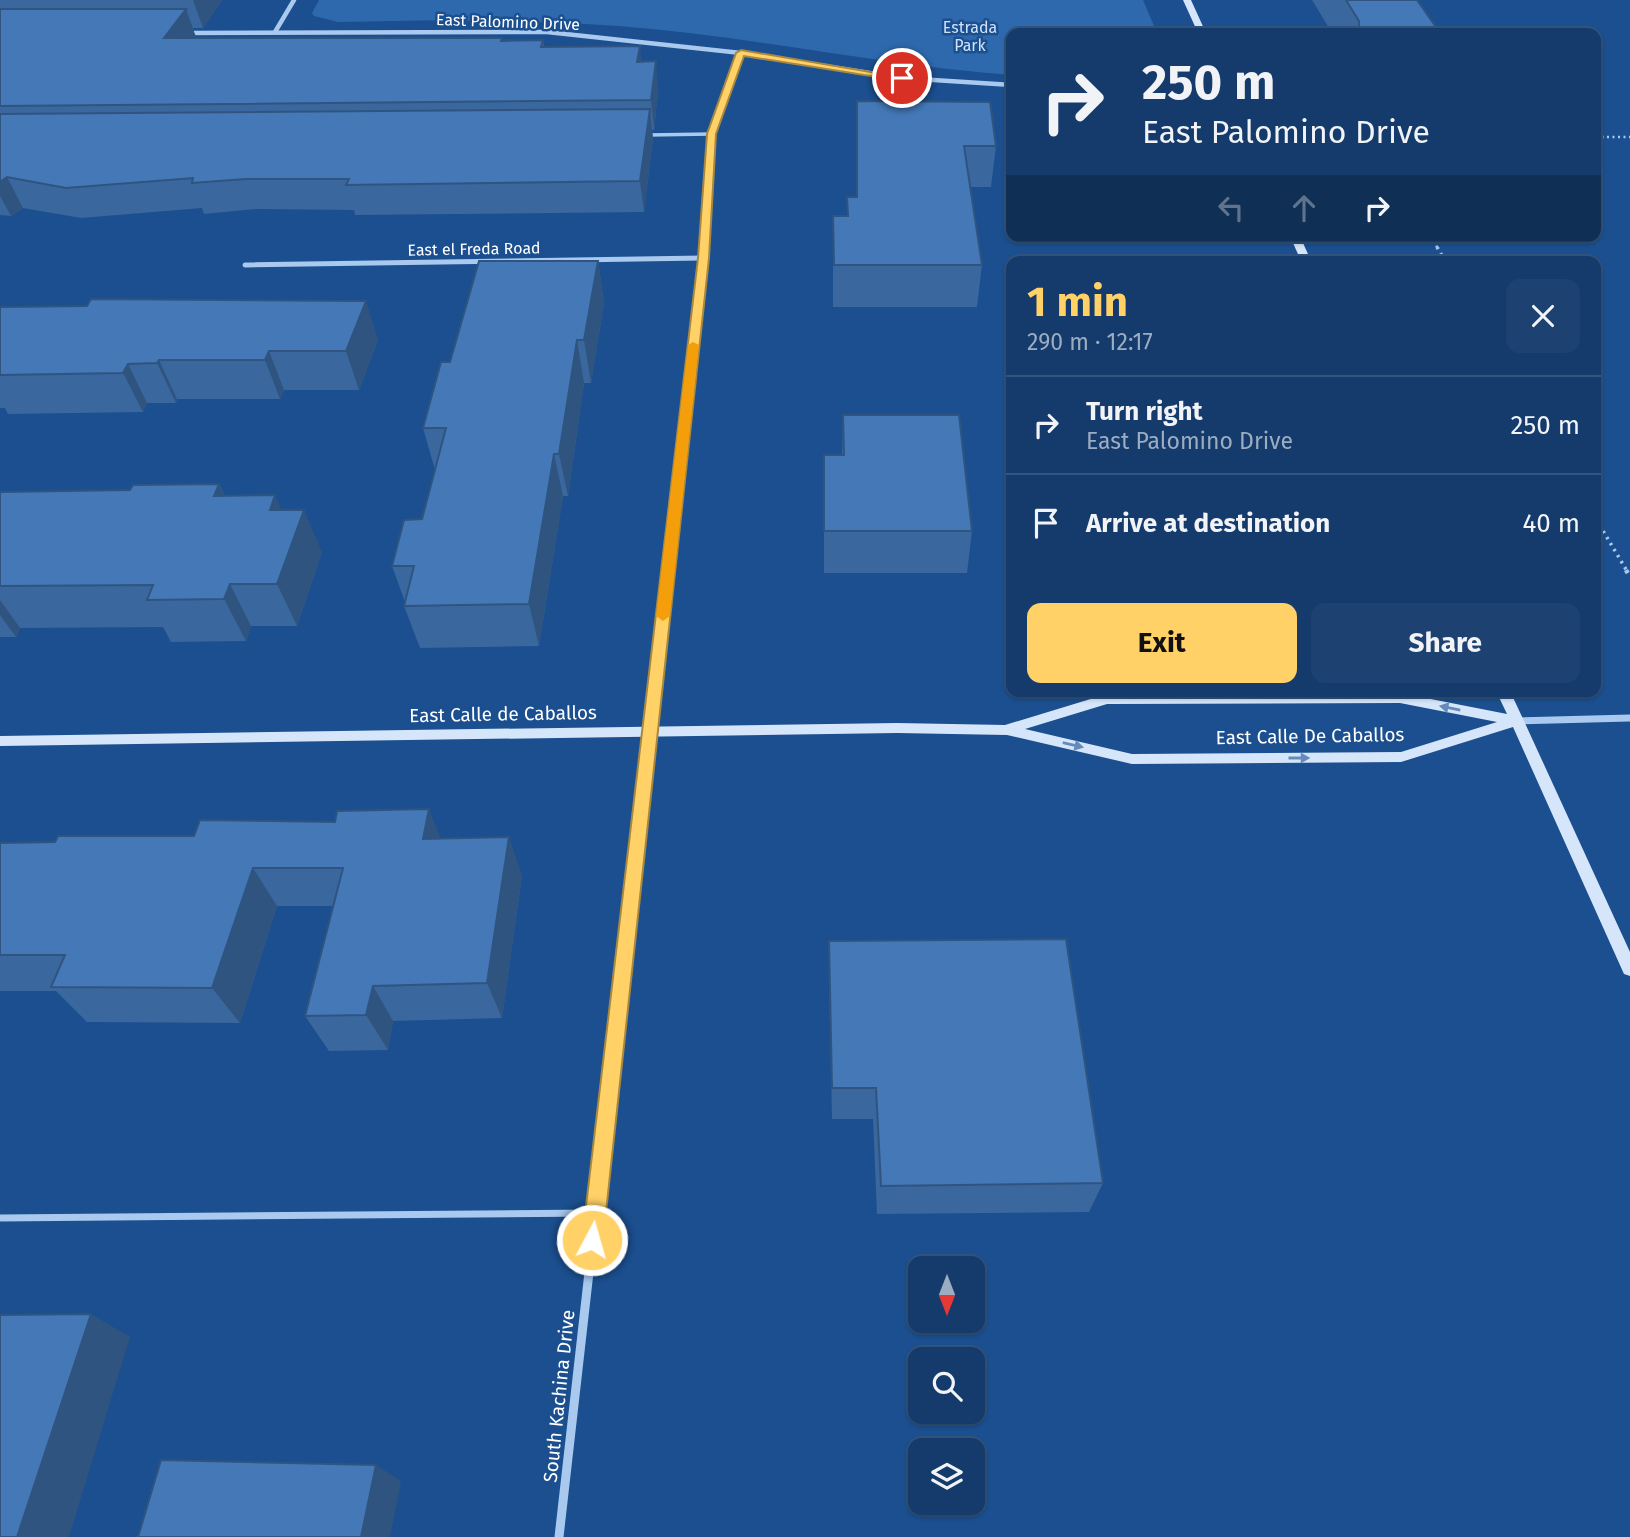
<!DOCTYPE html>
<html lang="en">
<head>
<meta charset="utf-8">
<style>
  :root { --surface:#143b6b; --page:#1d4271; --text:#f1f3f6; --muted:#9dadc1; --line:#33557e; --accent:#ffd166 }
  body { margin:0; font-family:"Fira Sans",sans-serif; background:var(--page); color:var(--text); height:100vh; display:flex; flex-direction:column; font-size:26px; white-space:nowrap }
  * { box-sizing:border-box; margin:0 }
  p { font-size:23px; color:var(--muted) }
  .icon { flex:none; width:38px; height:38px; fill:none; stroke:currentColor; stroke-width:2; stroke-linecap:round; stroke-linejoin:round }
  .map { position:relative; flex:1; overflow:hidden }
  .details { position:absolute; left:1006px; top:256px; width:595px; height:441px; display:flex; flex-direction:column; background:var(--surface); border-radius:14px; box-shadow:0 2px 5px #0004,0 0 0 2px var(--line) }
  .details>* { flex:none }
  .guide { position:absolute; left:1006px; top:28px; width:595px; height:214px; border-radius:14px; box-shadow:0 2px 5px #0004,0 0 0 2px var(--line); background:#143b6b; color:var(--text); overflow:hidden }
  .needle { width:46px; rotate:180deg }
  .buttons { position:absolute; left:908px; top:1256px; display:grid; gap:14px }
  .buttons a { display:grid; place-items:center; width:77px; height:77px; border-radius:14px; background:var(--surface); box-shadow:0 2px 5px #0004,0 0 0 2px var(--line); font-size:35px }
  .pin { position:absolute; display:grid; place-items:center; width:60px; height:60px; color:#fff; margin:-30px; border:4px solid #fff; border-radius:50%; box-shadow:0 2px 7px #0007 }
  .me { position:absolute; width:77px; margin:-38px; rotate:6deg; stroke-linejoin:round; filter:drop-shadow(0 0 5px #0008) }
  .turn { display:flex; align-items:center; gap:24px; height:147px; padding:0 21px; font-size:32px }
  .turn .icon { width:91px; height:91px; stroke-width:2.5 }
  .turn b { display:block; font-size:49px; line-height:60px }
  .lanes { display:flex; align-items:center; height:66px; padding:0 21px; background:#0003; justify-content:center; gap:35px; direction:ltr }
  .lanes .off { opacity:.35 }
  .round { display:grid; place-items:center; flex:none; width:74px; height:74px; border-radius:14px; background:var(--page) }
  .summary { display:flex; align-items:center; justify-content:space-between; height:119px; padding:0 21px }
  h1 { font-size:42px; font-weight:700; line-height:52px; color:var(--accent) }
  .primary-button { display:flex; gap:14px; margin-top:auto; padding:14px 21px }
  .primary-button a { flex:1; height:80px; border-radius:14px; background:var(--accent); color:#111; font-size:28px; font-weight:700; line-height:80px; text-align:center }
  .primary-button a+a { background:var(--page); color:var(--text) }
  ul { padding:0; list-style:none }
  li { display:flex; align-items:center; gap:21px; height:98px; padding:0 21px; border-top:2px solid var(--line) }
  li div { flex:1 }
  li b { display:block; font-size:26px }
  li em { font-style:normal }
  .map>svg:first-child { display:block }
  .green { fill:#2e69ad }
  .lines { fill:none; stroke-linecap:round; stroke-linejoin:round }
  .path-far2 { stroke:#a9c9ee; stroke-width:2.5; stroke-dasharray:2 3.5; stroke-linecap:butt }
  .path-far1 { stroke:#a9c9ee; stroke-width:3.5; stroke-dasharray:2.5 4.5; stroke-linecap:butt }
  .path { stroke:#a9c9ee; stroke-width:4.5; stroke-dasharray:3.5 5; stroke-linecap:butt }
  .lane-far1 { stroke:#a9c9ee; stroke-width:3.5 }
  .lane { stroke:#a9c9ee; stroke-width:7 }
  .street-far3 { stroke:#a9c9ee; stroke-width:4.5 }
  .street-far2 { stroke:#a9c9ee; stroke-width:5 }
  .street-far1 { stroke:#a9c9ee; stroke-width:7 }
  .street { stroke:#a9c9ee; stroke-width:9 }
  .secondary { fill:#d6e6fa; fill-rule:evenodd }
  .wall { fill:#3a679d }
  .shaded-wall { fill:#305480 }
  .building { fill:#4478b7; stroke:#305480; stroke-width:2 }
  .oneway { fill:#668bba }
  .route { fill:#ffd166; stroke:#a68842; stroke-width:2 }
  .slow { fill:#f59e0b }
  .labels { text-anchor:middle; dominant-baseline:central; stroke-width:5; stroke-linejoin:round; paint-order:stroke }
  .far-street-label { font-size:16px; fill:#fff; stroke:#1b4f8f }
  .far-park-label { font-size:16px; fill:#cfe3fa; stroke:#1b4f8f }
  .street-label { font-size:19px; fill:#fff; stroke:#1b4f8f }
</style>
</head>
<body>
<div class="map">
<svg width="1630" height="1537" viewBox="0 0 1630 1537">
  <rect width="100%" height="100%" fill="#1b4f8f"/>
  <!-- green -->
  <path class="green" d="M319,0H1143L1157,33H1012L1011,75C903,67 797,46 689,33C573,19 455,19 338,22L314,16L312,13Z"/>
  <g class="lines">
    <!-- path-far2 -->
    <g class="path-far2">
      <path d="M1596,137H1630"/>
      <path d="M1431,236L1438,249"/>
    </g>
    <!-- path-far1 -->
    <g class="path-far1">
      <path d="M1437,247L1445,261"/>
      <path d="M1596,519L1627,571"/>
    </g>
    <!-- path -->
    <path class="path" d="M1626,570L1630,577"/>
    <!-- lane-far1 -->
    <path class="lane-far1" d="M648,135L711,134"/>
    <!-- lane -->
    <path class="lane" d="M0,1218L595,1213"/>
    <!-- street-far3 -->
    <g class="street-far3">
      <path d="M275,32L294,0"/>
      <path d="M186,33L547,32L741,53L902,78L1012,85"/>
      <path d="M704,249L711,134L741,53"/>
    </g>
    <!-- street-far2 -->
    <g class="street-far2">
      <path d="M245,265L703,258"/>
      <path d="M668,571L704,247"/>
    </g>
    <!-- street-far1 -->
    <g class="street-far1">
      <path d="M1517,721L1630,718"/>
      <path d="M620,991L668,570"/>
    </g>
    <!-- street -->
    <path class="street" d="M559,1537L621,990"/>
    <!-- secondary -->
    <g class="secondary">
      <path d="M1183,0H1191L1206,33H1198Z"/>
      <path d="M1290,236H1300L1311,261H1301Z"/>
      <path d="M1496,691H1510L1524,721L1630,952V976L1624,974L1513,727L1401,762L1132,764L1007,735L897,733L0,746V736L897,723L1005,725L1107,694L1400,693L1507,714ZM1400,703L1497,722L1401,752L1132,754L1025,729L1107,704Z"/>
    </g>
  </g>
  <!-- wall -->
  <g class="wall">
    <path d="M0,0H222L203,28H192L195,38L543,40L544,47L641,62L658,91L654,130H652L653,139L644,212L355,215L354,210L257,209L204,214L202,208L81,218L23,208L11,216L0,215Z"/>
    <path d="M1312,0H1417L1440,33H1332Z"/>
    <path d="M857,101L996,146L991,187H970L982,265L977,307H833V216H847V197H856Z"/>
    <path d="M598,261L604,303L591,383H584L568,496H563L539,646L420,648L404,606L405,602L392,566L422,519L435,470L423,428L450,362Z"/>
    <path d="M0,307L378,340L359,390H284L280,399H177L176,403H147L143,412L8,414L5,408H0Z"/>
    <path d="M843,415L972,531L967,573H824V455H842Z"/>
    <path d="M219,484L225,496L282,510L322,552L297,626H251L246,641L171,642L163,627L20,628L16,637H0V492L130,490Z"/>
    <path d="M441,838L522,875L502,1018L393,1021L388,1050L329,1051L305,1016L333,906H277L240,1023L87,1022L56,991H0V843Z"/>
    <path d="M829,941L1103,1183L1089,1212L877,1214L873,1119H832L829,977Z"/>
  </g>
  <!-- shaded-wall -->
  <g class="shaded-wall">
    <path d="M193,0H222L203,28Z"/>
    <path d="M186,9L196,37L175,67L164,38Z"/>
    <path d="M640,46L643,75L637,62Z"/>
    <path d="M656,61L658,91L654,130L651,100Z"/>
    <path d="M650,109L653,139L644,212L640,181Z"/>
    <path d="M7,177L23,208L11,216L0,196V182Z"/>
    <path d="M598,261L604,303L591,383L584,340Z"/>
    <path d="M366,301L378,340L359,390L346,351Z"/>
    <path d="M577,340L584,383L568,496L559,454Z"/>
    <path d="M269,351L284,390L280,399L265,360Z"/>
    <path d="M159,360L177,399L176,403L157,363Z"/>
    <path d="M128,364L147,403L143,412L123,373Z"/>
    <path d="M554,454L563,496L539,646L529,604Z"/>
    <path d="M219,484L239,526L214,496Z"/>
    <path d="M275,495L294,538L304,510L322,552L297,626L277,584L270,510Z"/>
    <path d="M230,584L251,626L246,641L224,599Z"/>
    <path d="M0,600L20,628L16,637L0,615Z"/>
    <path d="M429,809L445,849L423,839Z"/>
    <path d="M509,837L522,875L502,1018L487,983Z"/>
    <path d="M253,868L277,906L240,1023L212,988Z"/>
    <path d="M373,986L393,1021L388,1050L366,1015Z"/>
    <path d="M91,1314L130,1337L69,1537H17Z"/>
    <path d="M376,1465L401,1481L390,1537H361Z"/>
  </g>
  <!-- building -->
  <g class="building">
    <path d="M1346,0H1417L1440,33H1359V21Z"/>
    <path d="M0,9H186L164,38H502L501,41L543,40L541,47L640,46L637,62L656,61L651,100L0,106Z"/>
    <path d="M857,101L990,102L996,146H964L982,265H834L833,216H848L847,197H857Z"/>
    <path d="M650,109L640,181L346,185L349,179H246L192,183L193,178L66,188L7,177L0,182V114Z"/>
    <path d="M479,261H598L584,340H577L559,454H554L529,604L404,606L414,566H392L404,520L422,519L446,428H423L441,362H450Z"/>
    <path d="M91,299L366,301L346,351H269L265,360H159L157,363L128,364L123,373L0,375V307L87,306Z"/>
    <path d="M843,415H959L972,531H824V455H844Z"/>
    <path d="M219,484L214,496L275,495L270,510H304L277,584H230L224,599L147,600L153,585L0,586V492L130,490L133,485Z"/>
    <path d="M429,809L423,839L509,837L487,983L373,986L366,1015L305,1016L343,868H253L212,988L51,987L65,955H0V843L55,842L58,836H194L200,820L335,822L337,811Z"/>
    <path d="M1066,939L1103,1183L881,1186L876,1088H832L829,941Z"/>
    <path d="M91,1314L17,1537H0V1315Z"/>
    <path d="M161,1460L376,1465L361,1537H138Z"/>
  </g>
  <!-- one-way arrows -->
  <defs><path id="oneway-solid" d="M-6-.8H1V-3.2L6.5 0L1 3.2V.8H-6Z" transform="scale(1.75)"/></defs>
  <g class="oneway">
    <use href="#oneway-solid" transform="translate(1450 708) rotate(-169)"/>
    <use href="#oneway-solid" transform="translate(1073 745) rotate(13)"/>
    <use href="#oneway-solid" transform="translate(1299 758)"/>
  </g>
  <!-- route -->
  <path class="route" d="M741,50L906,78L902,81L744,56L716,134L709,258L603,1240L600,1247L592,1250L585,1247L582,1240L698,258L707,134L736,53Z"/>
  <!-- slow -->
  <path class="slow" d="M693,342L699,345L670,616L663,621L656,616L688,345Z"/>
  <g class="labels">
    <!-- far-street labels -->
    <g class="far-street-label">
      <text transform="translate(508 22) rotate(2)">East Palomino Drive</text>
      <text transform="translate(474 249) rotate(-1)">East el Freda Road</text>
    </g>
    <!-- far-park labels -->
    <g class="far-park-label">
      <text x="970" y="27">Estrada<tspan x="970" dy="18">Park</tspan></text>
    </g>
    <!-- street labels -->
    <g class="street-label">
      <text transform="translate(503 714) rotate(-1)">East Calle de Caballos</text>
      <text transform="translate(1310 736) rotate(-1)">East Calle De Caballos</text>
      <text transform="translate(559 1396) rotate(-84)">South Kachina Drive</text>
    </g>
  </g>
</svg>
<div class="buttons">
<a><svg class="needle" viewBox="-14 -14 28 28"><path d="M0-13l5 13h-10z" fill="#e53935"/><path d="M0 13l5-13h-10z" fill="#9dadc1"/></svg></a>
<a><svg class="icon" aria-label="search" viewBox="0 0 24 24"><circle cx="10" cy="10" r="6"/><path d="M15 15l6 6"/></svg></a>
<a><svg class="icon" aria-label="layers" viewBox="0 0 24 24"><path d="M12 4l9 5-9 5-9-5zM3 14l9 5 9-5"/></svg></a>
</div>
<div class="pin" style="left:902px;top:78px;background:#d93025"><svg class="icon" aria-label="arrive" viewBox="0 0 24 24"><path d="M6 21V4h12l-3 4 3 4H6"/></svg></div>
<svg class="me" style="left:592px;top:1240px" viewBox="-20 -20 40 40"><circle r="17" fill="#ffd166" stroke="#fff" stroke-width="3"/><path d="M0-11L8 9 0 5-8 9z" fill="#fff"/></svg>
<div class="guide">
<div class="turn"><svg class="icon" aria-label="right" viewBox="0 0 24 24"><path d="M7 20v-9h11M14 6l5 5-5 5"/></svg><div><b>250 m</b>East Palomino Drive</div></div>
<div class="lanes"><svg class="icon off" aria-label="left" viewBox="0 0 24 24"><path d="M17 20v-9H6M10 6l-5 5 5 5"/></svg><svg class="icon off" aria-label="ahead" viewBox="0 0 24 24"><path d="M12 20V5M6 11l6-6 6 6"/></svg><svg class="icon" aria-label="right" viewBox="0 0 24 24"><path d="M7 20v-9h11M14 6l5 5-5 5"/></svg></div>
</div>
<section class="details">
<div class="summary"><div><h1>1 min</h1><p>290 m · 12:17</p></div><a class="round"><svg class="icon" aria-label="close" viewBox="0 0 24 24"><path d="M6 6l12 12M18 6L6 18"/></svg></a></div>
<ul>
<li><svg class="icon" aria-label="right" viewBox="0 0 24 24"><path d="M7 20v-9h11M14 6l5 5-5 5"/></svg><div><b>Turn right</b><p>East Palomino Drive</p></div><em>250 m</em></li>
<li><svg class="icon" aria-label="arrive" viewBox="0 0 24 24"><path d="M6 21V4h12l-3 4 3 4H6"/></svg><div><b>Arrive at destination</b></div><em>40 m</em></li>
</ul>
<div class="primary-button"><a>Exit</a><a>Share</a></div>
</section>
</div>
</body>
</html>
